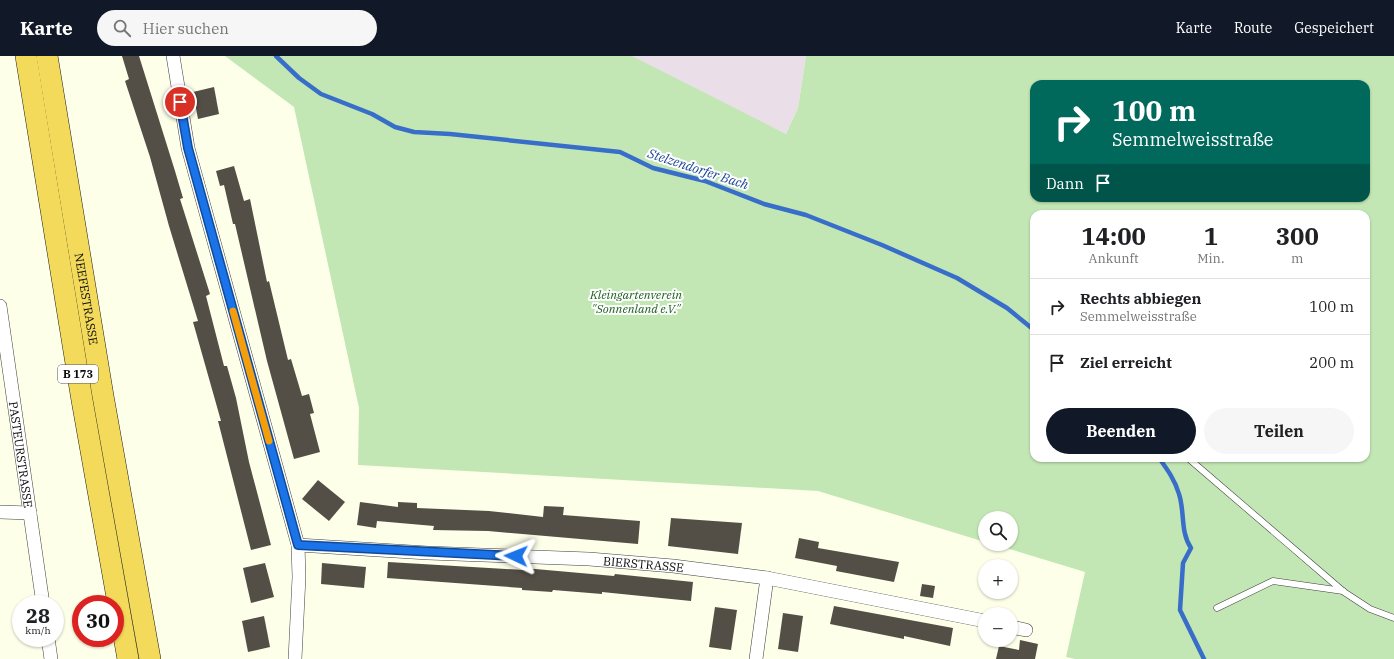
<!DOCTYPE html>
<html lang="de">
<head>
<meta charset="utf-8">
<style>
  :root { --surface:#fff; --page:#f6f6f6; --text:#202124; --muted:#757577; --line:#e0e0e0; --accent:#111827 }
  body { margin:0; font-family:"IBM Plex Serif",serif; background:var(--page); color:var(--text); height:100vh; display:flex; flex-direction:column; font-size:15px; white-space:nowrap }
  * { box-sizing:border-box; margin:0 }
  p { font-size:13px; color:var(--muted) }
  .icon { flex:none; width:22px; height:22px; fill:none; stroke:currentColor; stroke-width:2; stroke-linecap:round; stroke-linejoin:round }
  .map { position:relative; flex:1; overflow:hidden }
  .details { position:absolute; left:1030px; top:154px; width:340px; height:252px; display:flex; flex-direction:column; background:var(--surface); border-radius:12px; box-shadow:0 1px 3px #0004 }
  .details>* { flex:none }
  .banner { position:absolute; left:1030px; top:24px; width:340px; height:122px; border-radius:12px; box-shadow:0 1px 3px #0004; background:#00695c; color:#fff; overflow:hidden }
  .fabs { position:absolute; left:978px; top:455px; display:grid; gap:8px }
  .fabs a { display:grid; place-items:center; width:40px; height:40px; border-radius:50%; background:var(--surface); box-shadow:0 1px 3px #0004; font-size:20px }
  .speed { position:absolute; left:12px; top:539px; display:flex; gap:8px; font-size:20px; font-weight:700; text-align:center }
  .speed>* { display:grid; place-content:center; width:52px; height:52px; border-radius:50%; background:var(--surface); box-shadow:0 1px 3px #0004; line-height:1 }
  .speed small { font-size:10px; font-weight:400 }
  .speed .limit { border:6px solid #d22; background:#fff; color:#111 }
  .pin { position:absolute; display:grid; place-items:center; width:34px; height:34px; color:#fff; margin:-17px; border:2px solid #fff; border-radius:50%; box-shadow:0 1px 4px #0007 }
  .me { position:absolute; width:44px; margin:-22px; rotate:272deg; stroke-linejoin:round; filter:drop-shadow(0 0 3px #0008) }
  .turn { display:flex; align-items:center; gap:14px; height:84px; padding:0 16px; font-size:18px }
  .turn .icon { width:52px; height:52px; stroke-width:2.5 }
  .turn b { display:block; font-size:28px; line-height:34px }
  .then { display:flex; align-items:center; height:38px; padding:0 16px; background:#0003; gap:8px; font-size:15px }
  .eta { display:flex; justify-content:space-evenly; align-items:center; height:68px; text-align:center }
  .eta b { font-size:24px; font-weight:700; line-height:28px }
  .button { display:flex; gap:8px; margin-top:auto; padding:8px 16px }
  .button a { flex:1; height:46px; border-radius:24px; background:var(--accent); color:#fff; font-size:16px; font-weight:700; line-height:46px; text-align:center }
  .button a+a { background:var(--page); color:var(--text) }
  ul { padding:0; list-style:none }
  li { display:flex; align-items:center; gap:12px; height:56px; padding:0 16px; border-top:1px solid var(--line) }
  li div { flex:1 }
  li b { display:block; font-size:15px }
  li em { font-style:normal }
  header { display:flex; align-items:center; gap:24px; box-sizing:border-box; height:56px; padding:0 20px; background:var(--accent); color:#fff }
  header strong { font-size:19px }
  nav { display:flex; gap:22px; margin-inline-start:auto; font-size:14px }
  .search { width:280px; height:36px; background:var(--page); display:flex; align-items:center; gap:10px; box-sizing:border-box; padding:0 14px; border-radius:22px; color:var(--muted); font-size:15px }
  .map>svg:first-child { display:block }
  .industrial { fill:#eadfe8 }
  .green { fill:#c3e7b4; fill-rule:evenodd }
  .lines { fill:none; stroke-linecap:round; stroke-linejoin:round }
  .stream { stroke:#386ec9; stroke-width:4.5 }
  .building { fill:#534f47 }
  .service-casing { stroke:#3e3e3e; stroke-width:7 }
  .minor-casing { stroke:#3e3e3e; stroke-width:14 }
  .trunk-casing { stroke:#1c1c1c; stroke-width:22 }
  .service { stroke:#fff; stroke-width:6 }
  .minor { stroke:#fff; stroke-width:13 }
  .trunk { stroke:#f3da5b; stroke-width:21 }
  .route-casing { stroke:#114b97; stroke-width:10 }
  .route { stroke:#1a73e8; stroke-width:7 }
  .slow { stroke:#f59e0b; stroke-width:7 }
  .labels { text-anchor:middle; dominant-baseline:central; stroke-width:4; stroke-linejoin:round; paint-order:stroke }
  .shield { fill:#fff; stroke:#545454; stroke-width:1 }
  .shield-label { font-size:11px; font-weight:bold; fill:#0b0b0b }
  .park-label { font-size:12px; font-style:italic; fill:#1e601f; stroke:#fff }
  .street-label { font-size:12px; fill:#0b0b0b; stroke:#fff }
  .water-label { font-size:13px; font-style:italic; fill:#184398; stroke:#fff }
</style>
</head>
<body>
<header>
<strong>Karte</strong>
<div class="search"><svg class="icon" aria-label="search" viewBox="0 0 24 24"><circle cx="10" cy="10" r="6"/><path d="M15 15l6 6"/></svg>Hier suchen</div>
<nav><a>Karte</a><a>Route</a><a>Gespeichert</a></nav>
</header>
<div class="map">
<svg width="1394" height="603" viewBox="0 0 1394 603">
  <rect width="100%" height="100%" fill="#feffe9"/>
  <!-- industrial -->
  <path class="industrial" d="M626,0H806L798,52L786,78Z"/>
  <!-- green -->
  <path class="green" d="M225,0H632L786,78L798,52L806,0H1394V603H1075L1066,601L1085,516L993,488H1011V462H985V486L818,435L358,409L359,352L294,51ZM1034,28H1366V142H1034ZM1034,158H1366V402H1034Z"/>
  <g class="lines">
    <!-- stream -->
    <g class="stream">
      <path d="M276,0L299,22L321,38L372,58L395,71L414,76L450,78L620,96L653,112L705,125L764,148L806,159L882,189L957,222L1007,252L1034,274"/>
      <path d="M1159,402C1167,413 1175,424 1179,438C1185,456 1180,476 1191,492L1183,507L1180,554L1204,603"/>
    </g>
  </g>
  <!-- building -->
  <g class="building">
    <path d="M122,0H139L175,115L183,142L180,143L210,238L206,240L224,310H227L236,342L249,406L271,489L251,494L218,365H221L193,266L198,265L169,170L150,101L125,25L129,23Z"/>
    <path d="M214,31L219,58L198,63L193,36Z"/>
    <path d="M234,110L244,145L250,143L267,226L269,225L288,304L291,303L302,340L309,338L314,357L310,358L320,396L294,403L267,305L235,168H233L224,129L220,130L216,115Z"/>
    <path d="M318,424L345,446L329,465L302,443Z"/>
    <path d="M360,446L398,451V446L417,447V452L489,455L543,461L544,450L564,451L563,459L640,465L638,488L488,475L433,474L434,470L377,465L376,472L357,469Z"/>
    <path d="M671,462L742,467L738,498L668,490Z"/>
    <path d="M799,482L819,486L818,492L899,506L894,526L836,515L837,510L795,502Z"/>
    <path d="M388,506L524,514V512L614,520L615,518L693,526L691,545L602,536V538L553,534L552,536L522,534V532L387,522Z"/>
    <path d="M265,507L274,541L251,547L243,512Z"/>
    <path d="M322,507L366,511L364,532L321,528Z"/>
    <path d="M922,528L935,530L933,542L920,540Z"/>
    <path d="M834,550L953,572L950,590L904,580V583L830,568Z"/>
    <path d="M715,551L737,554L731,594L709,591Z"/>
    <path d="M783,557L803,560L798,596L778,593Z"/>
    <path d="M264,560L270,591L248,596L242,565Z"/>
    <path d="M1020,584L1038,588L1035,603H996L999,590L1019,594Z"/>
  </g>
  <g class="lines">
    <!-- service casing -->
    <g class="service-casing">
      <g id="service">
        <path d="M1188,402L1344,536L1370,553L1394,562"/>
        <path d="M1217,552L1273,525L1343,535"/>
      </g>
    </g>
    <!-- minor casing -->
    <g class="minor-casing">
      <g id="minor">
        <path d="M173,0L188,92L298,489L299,521L295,603"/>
        <path id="s1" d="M0,250L43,548"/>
        <path d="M0,456L30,457"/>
        <path id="s2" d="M298,489L428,497L589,503L673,510L767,522L985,565"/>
        <path d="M1011,571L1026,574"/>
        <path d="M48,582L51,603"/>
        <path d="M756,603L767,522"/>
      </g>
    </g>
    <!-- trunk casing -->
    <g class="trunk-casing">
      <g id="trunk">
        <path d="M26,0L82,344L128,603"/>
        <path id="s3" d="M47,0L103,340L150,603"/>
      </g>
    </g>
    <!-- service -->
    <use href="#service" class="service"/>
    <!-- minor -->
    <use href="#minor" class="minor"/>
    <!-- trunk -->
    <use href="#trunk" class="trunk"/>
  </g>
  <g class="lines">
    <!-- route casing -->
    <g class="route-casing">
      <path id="route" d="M180,46L188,92L298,489L516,500"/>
    </g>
    <!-- route -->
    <use href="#route" class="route"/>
    <!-- slow -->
    <path class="slow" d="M233,255L269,385"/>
  </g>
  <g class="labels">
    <!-- shield labels -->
    <rect class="shield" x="58" y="309" width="40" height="18" rx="3"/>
    <g class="shield-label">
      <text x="78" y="318">B 173</text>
    </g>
    <!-- park labels -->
    <g class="park-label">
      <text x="636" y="238">Kleingartenverein<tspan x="636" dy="14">"Sonnenland e.V."</tspan></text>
    </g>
    <!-- street labels -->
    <g class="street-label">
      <text stroke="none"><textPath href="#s3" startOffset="246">NEEFESTRASSE</textPath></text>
      <text stroke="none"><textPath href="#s1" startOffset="150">PASTEURSTRASSE</textPath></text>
      <text stroke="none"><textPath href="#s2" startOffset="346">BIERSTRASSE</textPath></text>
    </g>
    <!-- water labels -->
    <g class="water-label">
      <text transform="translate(698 113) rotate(18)">Stelzendorfer Bach</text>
    </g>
  </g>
</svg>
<div class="fabs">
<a><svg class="icon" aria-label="search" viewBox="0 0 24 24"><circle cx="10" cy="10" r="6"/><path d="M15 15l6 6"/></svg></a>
<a>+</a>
<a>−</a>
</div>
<div class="speed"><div>28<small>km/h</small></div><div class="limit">30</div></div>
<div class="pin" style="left:180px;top:46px;background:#d93025"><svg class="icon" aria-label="arrive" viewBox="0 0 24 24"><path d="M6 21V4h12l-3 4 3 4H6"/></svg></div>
<svg class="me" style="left:516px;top:500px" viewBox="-20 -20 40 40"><path d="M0-17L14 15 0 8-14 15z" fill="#1a73e8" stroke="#fff" stroke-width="4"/></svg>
<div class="banner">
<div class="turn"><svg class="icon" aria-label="right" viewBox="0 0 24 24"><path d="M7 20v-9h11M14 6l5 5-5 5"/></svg><div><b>100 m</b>Semmelweisstraße</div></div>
<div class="then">Dann<svg class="icon" aria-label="arrive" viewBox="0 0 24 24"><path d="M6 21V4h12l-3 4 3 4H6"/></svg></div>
</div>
<section class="details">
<div class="eta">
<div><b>14:00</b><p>Ankunft</p></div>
<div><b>1</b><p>Min.</p></div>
<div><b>300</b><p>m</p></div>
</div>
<ul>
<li><svg class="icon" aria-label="right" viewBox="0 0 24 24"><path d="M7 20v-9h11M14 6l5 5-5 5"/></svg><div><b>Rechts abbiegen</b><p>Semmelweisstraße</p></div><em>100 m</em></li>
<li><svg class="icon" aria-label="arrive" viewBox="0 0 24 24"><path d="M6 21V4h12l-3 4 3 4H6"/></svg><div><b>Ziel erreicht</b></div><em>200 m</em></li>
</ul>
<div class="button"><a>Beenden</a><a>Teilen</a></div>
</section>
</div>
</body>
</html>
